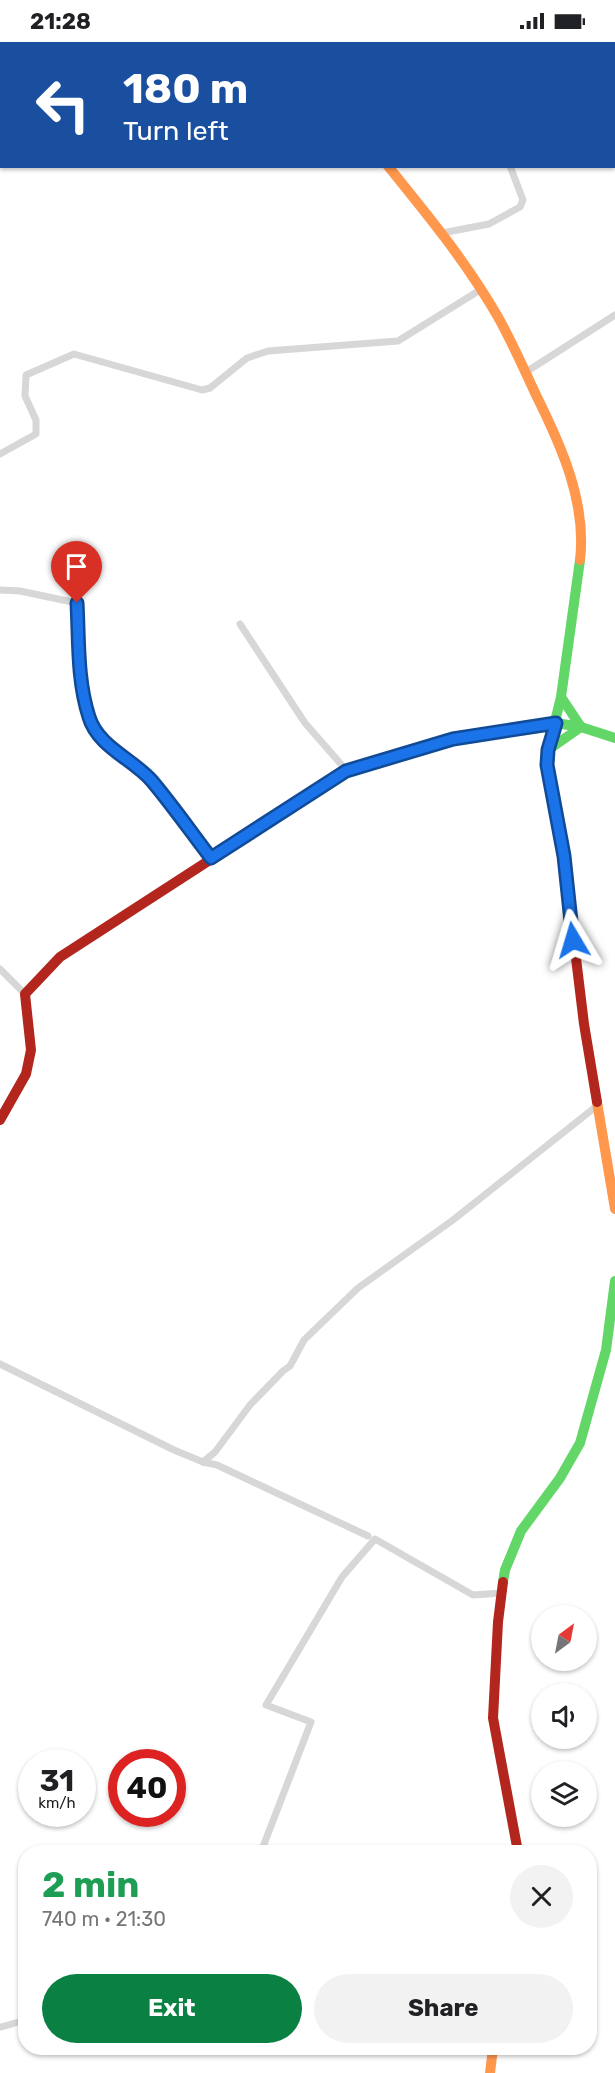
<!DOCTYPE html>
<html lang="en">
<head>
<meta charset="utf-8">
<style>
  :root { --surface:#fff; --page:#f2f2f2; --text:#202124; --muted:#757577; --accent:#0b8043 }
  body { margin:0; font-family:Rubik,sans-serif; background:var(--page); color:var(--text); height:100vh; display:flex; flex-direction:column; font-size:22px; white-space:nowrap }
  * { box-sizing:border-box; margin:0 }
  p { font-size:20px; color:var(--muted) }
  .icon { flex:none; width:33px; height:33px; fill:none; stroke:currentColor; stroke-width:2; stroke-linecap:round; stroke-linejoin:round }
  .map { position:relative; flex:1; overflow:hidden }
  .sheet { position:absolute; left:18px; top:1803px; width:579px; height:210px; display:flex; flex-direction:column; background:var(--surface); border-radius:24px; box-shadow:0 2px 4px #0004 }
  .sheet>* { flex:none }
  .top-card { position:absolute; left:0px; top:0px; width:615px; height:126px; box-shadow:0 2px 4px #0004; background:#1a4fa0; color:#fff; overflow:hidden }
  .needle { width:39px; rotate:32deg }
  .fabs { position:absolute; left:531px; top:1563px; display:grid; gap:12px }
  .fabs a { display:grid; place-items:center; width:66px; height:66px; border-radius:50%; background:var(--surface); box-shadow:0 2px 4px #0004; font-size:30px }
  .speed { position:absolute; left:18px; top:1707px; display:flex; gap:12px; font-size:30px; font-weight:700; text-align:center }
  .speed>* { display:grid; place-content:center; width:78px; height:78px; border-radius:50%; background:var(--surface); box-shadow:0 2px 4px #0004; line-height:1 }
  .speed small { font-size:15px; font-weight:400 }
  .speed .limit { border:9px solid #d22; background:#fff; color:#111 }
  .pin { position:absolute; display:grid; place-items:center; width:51px; height:51px; color:#fff; margin:-62px -26px; border-radius:50% 50% 50% 0; rotate:-45deg; box-shadow:0 0 6px #0007 }
  .pin .icon { rotate:45deg }
  .me { position:absolute; width:66px; margin:-33px; rotate:353deg; stroke-linejoin:round; filter:drop-shadow(0 0 4px #0008) }
  .turn { display:flex; align-items:center; gap:21px; height:126px; padding:0 24px; font-size:27px }
  .turn .icon { width:78px; height:78px; stroke-width:2.5 }
  .turn b { display:block; font-size:42px; line-height:51px }
  .round { display:grid; place-items:center; flex:none; width:63px; height:63px; border-radius:32px; background:var(--page) }
  .overview { display:flex; align-items:center; justify-content:space-between; height:102px; padding:0 24px }
  h1 { font-size:36px; font-weight:700; line-height:45px; color:#1e9e55 }
  .button { display:flex; gap:12px; margin-top:auto; padding:12px 24px }
  .button a { flex:1; height:69px; border-radius:36px; background:var(--accent); color:#fff; font-size:24px; font-weight:700; line-height:69px; text-align:center }
  .button a+a { background:var(--page); color:var(--text) }
  .status { display:flex; justify-content:space-between; align-items:center; height:42px; padding:0 30px; background:var(--surface); direction:ltr }
  .status svg { height:16px; fill:currentColor }
  .map>svg:first-child { display:block }
  .lines { fill:none; stroke-linecap:round; stroke-linejoin:round }
  .street { stroke:#d7d7d7; stroke-width:7 }
  .fast { stroke:#63d668; stroke-width:10 }
  .slow { stroke:#ff974d; stroke-width:10 }
  .jam { stroke:#b3261e; stroke-width:10 }
  .route-casing { stroke:#114b97; stroke-width:15 }
  .route { stroke:#1a73e8; stroke-width:10 }
</style>
</head>
<body>
<div class="status"><b>21:28</b><svg viewBox="0 0 49 12"><path d="M0 12V9h3v3zM5 12V6h3v6zM10 12V3h3v9zM15 12V0h3v12zM26 1h20v11H26zM47 4h2v5h-2z"/></svg></div>
<div class="map">
<svg width="615" height="2031" viewBox="0 0 615 2031">
  <rect width="100%" height="100%" fill="#fff"/>
  <g class="lines">
    <!-- street -->
    <g class="street">
      <path d="M297,0L299,2"/>
      <path d="M9,2L11,0"/>
      <path d="M453,2L455,0"/>
      <path d="M569,2L572,0"/>
      <path d="M442,191L489,182L520,165L523,158L510,124"/>
      <path d="M526,330L615,273"/>
      <path d="M0,412L36,392V378L25,354L26,333L74,312L202,348L210,346L247,316L268,309L398,299L480,248"/>
      <path d="M0,548L20,549L77,561C79,598 77,638 89,675C98,705 133,717 152,739C173,764 191,790 211,816"/>
      <path d="M240,582L305,681L347,729"/>
      <path d="M0,927L25,952"/>
      <path d="M0,1322L174,1408L203,1420"/>
      <path d="M368,1494L217,1423L203,1420L215,1410L250,1363L283,1329L290,1324L304,1298L358,1246L453,1178L598,1063"/>
      <path d="M261,1810L311,1680L266,1663L342,1535L375,1497L473,1553L502,1551"/>
      <path d="M1,1985L26,1978"/>
    </g>
    <!-- fast -->
    <g class="fast">
      <path d="M267,0L269,2"/>
      <path d="M458,696L556,681L581,685L615,696"/>
      <path d="M548,708L581,685L561,655"/>
      <path d="M571,875L564,814L547,723L548,708L561,655L580,518"/>
      <path d="M503,1540L505,1528L521,1489L560,1436L580,1401L606,1308L615,1239"/>
    </g>
    <!-- slow -->
    <g class="slow">
      <path d="M388,124C427,172 467,221 498,275C512,300 524,327 536,353C561,403 587,461 580,518"/>
      <path d="M216,814L347,729L458,696"/>
      <path d="M597,1060L615,1167"/>
      <path d="M490,2031L493,2006"/>
    </g>
    <!-- jam -->
    <g class="jam">
      <path d="M571,875L584,982L597,1060"/>
      <path d="M0,1078L26,1032L31,1008L25,952L60,915L216,814"/>
      <path d="M503,1540L498,1580L493,1676L518,1810"/>
    </g>
  </g>
  <g class="lines">
    <!-- route casing -->
    <g class="route-casing">
      <path id="route" d="M77,561C79,598 77,638 89,675C98,705 133,717 152,739C173,764 191,790 211,816L346,729L453,697L556,681L548,708L547,723L564,814L573,898"/>
    </g>
    <!-- route -->
    <use href="#route" class="route"/>
  </g>
</svg>
<div class="fabs">
<a><svg class="needle" viewBox="-14 -14 28 28"><path d="M0-13l5 13h-10z" fill="#e53935"/><path d="M0 13l5-13h-10z" fill="#757577"/></svg></a>
<a><svg class="icon" aria-label="sound" viewBox="0 0 24 24"><path d="M4 9h4l5-4v14l-5-4H4zM17 9q2 3 0 6"/></svg></a>
<a><svg class="icon" aria-label="layers" viewBox="0 0 24 24"><path d="M12 4l9 5-9 5-9-5zM3 14l9 5 9-5"/></svg></a>
</div>
<div class="speed"><div>31<small>km/h</small></div><div class="limit">40</div></div>
<div class="pin" style="left:77px;top:561px;background:#d93025"><svg class="icon" aria-label="arrive" viewBox="0 0 24 24"><path d="M6 21V4h12l-3 4 3 4H6"/></svg></div>
<svg class="me" style="left:573px;top:898px" viewBox="-20 -20 40 40"><path d="M0-17L14 15 0 8-14 15z" fill="#1a73e8" stroke="#fff" stroke-width="4"/></svg>
<div class="top-card">
<div class="turn"><svg class="icon" aria-label="left" viewBox="0 0 24 24"><path d="M17 20v-9H6M10 6l-5 5 5 5"/></svg><div><b>180 m</b>Turn left</div></div>
</div>
<section class="sheet">
<div class="overview"><div><h1>2 min</h1><p>740 m · 21:30</p></div><a class="round"><svg class="icon" aria-label="close" viewBox="0 0 24 24"><path d="M6 6l12 12M18 6L6 18"/></svg></a></div>
<div class="button"><a>Exit</a><a>Share</a></div>
</section>
</div>
</body>
</html>
